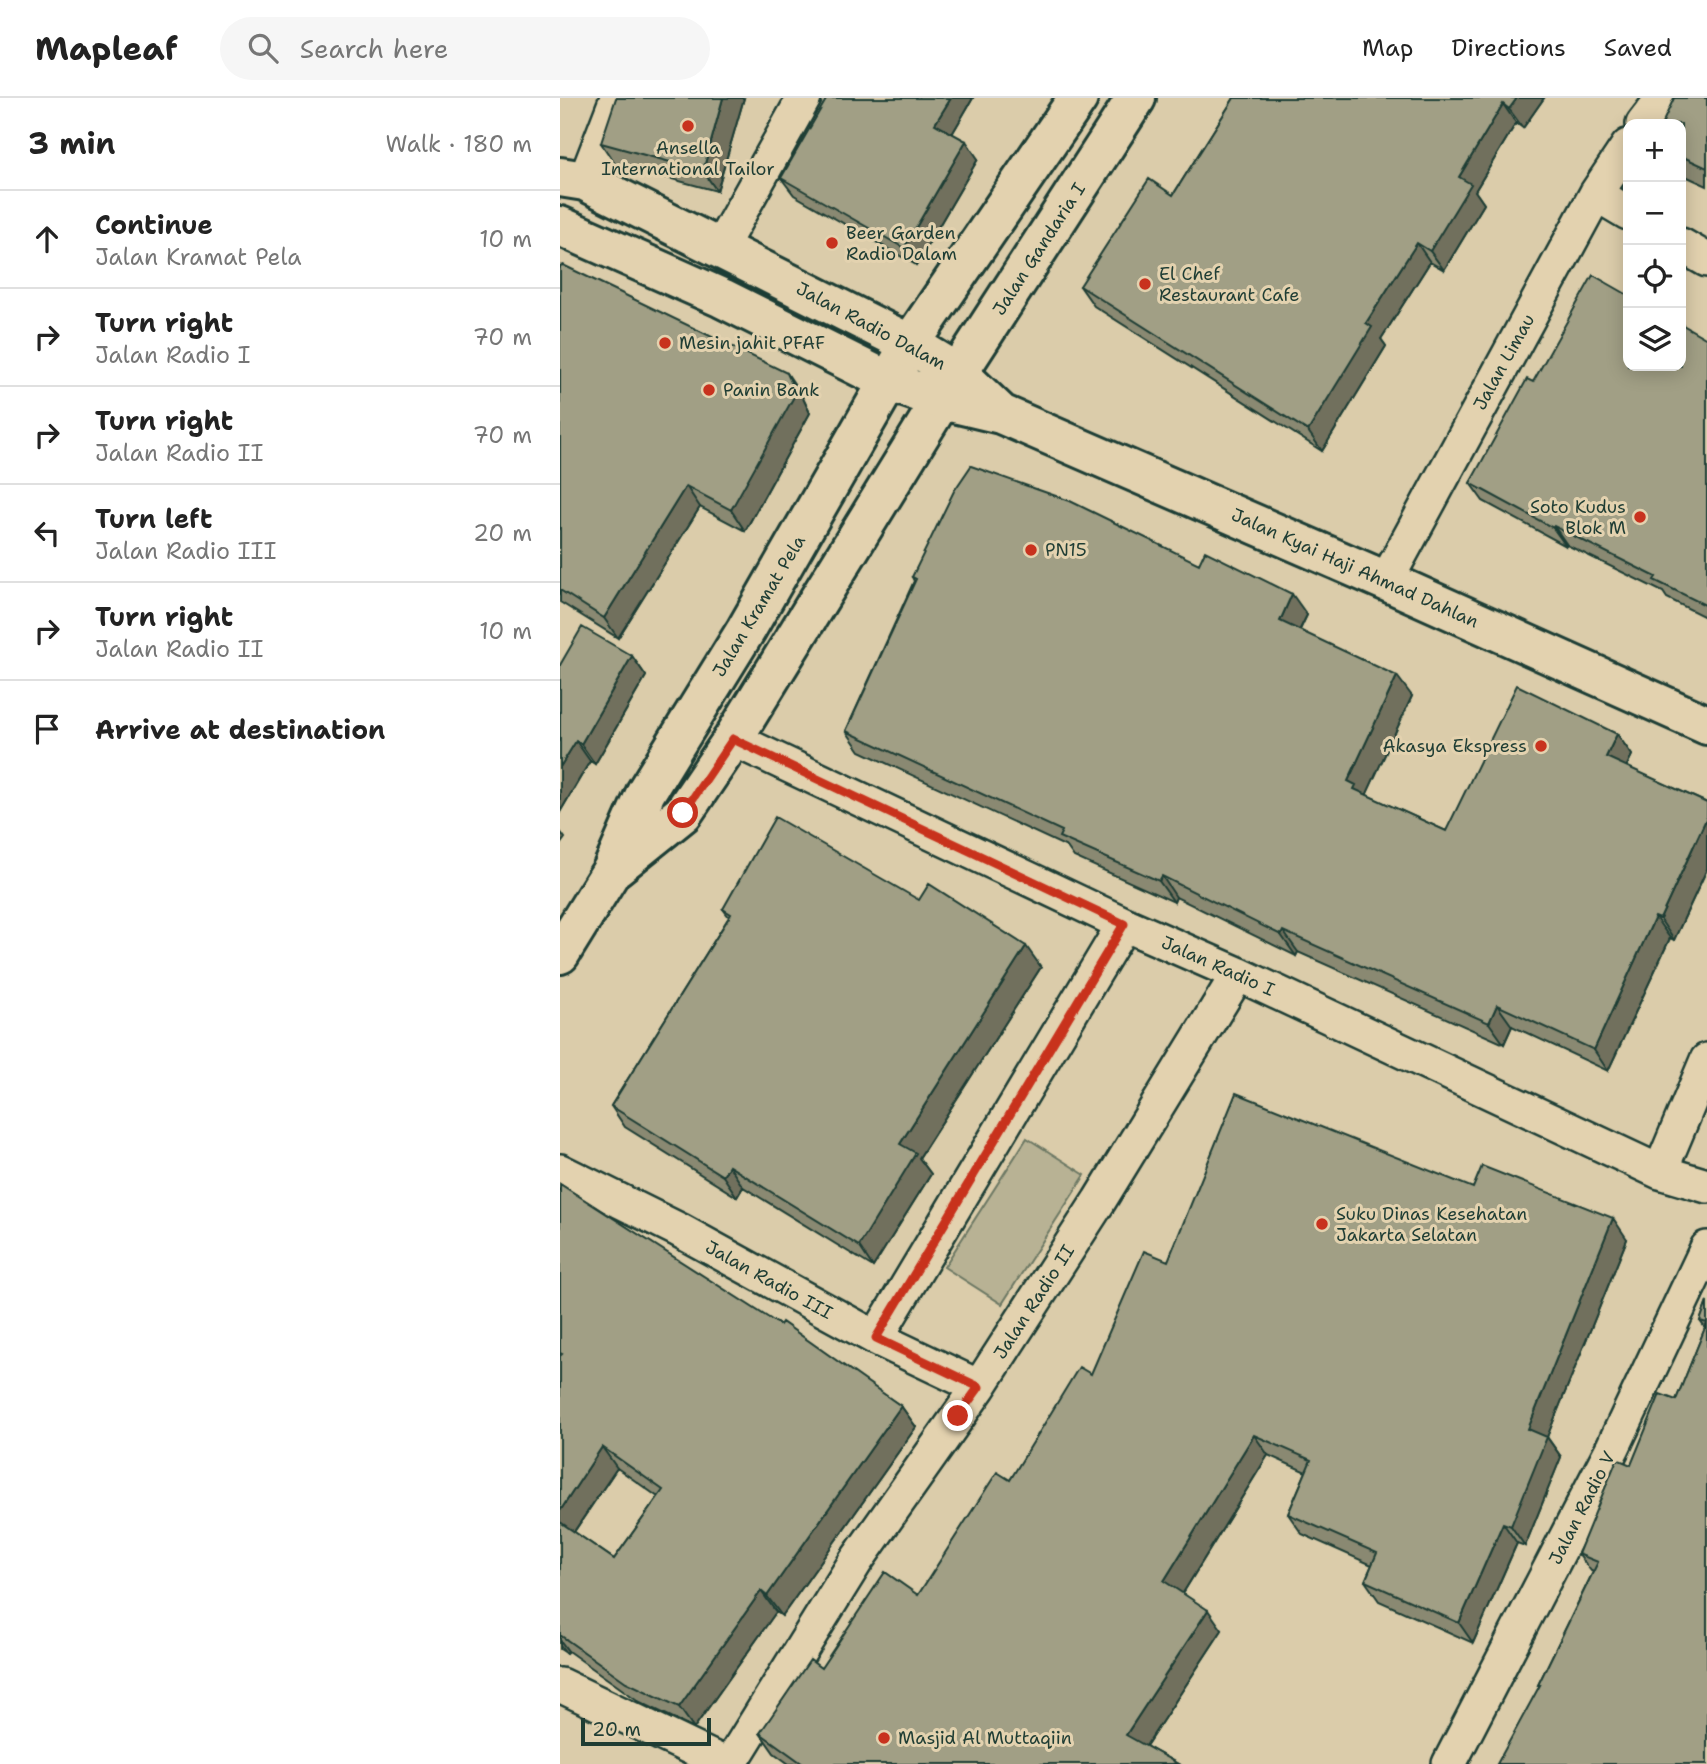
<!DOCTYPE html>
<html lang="en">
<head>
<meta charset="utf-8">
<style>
  :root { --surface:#fff; --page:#f6f6f6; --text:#222; --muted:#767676; --line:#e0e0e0 }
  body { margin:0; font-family:"Shantell Sans",sans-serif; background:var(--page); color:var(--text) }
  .controls { position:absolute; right:21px; top:21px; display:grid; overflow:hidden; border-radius:14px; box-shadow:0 4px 18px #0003 }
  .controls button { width:63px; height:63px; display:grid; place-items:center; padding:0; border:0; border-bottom:2px solid var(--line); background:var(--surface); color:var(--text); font:35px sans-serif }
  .scale { position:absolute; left:21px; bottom:18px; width:130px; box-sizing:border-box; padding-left:7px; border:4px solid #1f3d34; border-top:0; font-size:19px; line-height:24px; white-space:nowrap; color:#1f3d34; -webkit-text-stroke:5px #e3d2af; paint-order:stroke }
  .stop { position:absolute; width:21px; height:21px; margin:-16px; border:5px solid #c8321e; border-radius:50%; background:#fff }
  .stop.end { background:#c8321e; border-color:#fff; box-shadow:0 2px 7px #0008 }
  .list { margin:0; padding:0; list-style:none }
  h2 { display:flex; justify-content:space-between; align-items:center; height:91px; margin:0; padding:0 28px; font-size:30px }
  h2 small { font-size:23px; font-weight:400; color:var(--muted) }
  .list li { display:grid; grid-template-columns:46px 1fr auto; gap:21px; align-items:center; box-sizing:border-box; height:98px; padding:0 28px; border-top:2px solid var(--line) }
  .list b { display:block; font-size:26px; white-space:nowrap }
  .list p { margin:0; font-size:23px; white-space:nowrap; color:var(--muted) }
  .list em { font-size:23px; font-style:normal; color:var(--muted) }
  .icon { flex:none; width:38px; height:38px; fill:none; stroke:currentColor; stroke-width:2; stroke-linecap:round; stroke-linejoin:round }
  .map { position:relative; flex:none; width:1147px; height:1666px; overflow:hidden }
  header { display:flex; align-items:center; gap:42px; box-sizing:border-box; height:98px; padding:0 35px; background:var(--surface); border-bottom:2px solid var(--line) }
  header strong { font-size:33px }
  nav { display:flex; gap:38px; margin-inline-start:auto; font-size:24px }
  .search { width:490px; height:63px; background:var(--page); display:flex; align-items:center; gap:18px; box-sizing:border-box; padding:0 24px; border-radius:38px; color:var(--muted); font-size:26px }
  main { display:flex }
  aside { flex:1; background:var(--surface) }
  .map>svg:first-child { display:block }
</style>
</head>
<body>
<header>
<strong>Mapleaf</strong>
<div class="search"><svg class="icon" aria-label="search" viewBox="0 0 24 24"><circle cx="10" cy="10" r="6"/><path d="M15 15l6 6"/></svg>Search here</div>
<nav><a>Map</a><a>Directions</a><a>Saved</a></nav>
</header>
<main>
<aside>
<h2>3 min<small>Walk · 180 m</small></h2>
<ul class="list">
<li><svg class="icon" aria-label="ahead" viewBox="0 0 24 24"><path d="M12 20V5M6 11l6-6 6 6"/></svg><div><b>Continue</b><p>Jalan Kramat Pela</p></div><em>10 m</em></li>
<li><svg class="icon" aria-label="right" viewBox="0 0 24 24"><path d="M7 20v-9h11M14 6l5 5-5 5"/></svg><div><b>Turn right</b><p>Jalan Radio I</p></div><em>70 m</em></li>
<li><svg class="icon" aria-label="right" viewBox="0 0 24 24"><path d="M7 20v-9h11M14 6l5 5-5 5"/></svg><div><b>Turn right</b><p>Jalan Radio II</p></div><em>70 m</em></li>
<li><svg class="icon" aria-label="left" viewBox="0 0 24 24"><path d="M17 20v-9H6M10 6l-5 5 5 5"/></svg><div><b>Turn left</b><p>Jalan Radio III</p></div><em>20 m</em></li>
<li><svg class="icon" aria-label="right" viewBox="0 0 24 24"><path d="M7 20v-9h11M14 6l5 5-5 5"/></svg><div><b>Turn right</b><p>Jalan Radio II</p></div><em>10 m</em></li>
<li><svg class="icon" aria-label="arrive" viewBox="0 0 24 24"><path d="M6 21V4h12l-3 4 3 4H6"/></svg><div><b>Arrive at destination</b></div></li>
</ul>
</aside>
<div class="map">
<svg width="1147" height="1666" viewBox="0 0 1147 1666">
  <rect width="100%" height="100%" fill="#dbccaa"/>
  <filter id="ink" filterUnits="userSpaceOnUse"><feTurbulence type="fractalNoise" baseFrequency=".0143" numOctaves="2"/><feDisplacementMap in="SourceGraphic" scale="14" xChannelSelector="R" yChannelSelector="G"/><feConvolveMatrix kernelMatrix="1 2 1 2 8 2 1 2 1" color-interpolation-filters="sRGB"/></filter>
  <g filter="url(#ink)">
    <path fill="#b8b294" stroke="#6c7864" stroke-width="2" d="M467,1040L525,1077L442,1206L384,1169Z"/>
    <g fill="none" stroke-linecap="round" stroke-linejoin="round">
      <g stroke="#1f3d34" stroke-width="38">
        <path id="minor" d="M1083,26L1103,0
          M25,83L57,0
          M1036,96L1068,115
          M1121,147L1147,162
          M160,150L244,0
          M826,483L1036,96L1068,48
          M173,641L564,826L678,876L1100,1074L1147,1088
          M0,1073L119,1132L316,1240L419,1289
          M1100,1074L1147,962
          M316,1240L564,826
          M0,1587L165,1666
          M170,1666L296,1463L419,1289L539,1103L678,876
          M889,1666L1053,1349L1147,1150"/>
      </g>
      <g stroke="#1f3d34" stroke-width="44">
        <path id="tertiary" d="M56,769L123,715L173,641L398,275L576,0
          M0,856L52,772L86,694L186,532L350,246L518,0"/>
      </g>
      <g stroke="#1f3d34" stroke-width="44">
        <path id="secondary" d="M0,79L25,83L350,246L398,275L440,315
          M0,128L162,200L330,284L382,302L441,316L826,483L1147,627"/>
      </g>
      <use href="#minor" stroke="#e3d2af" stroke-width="33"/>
      <use href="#tertiary" stroke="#e3d2af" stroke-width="38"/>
      <use href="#secondary" stroke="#e3d2af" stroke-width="38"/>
    </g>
    <path fill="#8a8972" stroke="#1f3d34" stroke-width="2" fill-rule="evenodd" d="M184,0L157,93L55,66L41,45Z
      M413,0L392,36L418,61L356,167L234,97L221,80Z
      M674,0H984L963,30L956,25L915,93L924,106L884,172L870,164L821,241L826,248L762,353L534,208L520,188L613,97Z
      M1147,0V88L1121,76V26Z
      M0,168L241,296L250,315L185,433L140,409L58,540L0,504Z
      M1147,241V520L1107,500L1103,494L1007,447L1006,448L923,403L910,385L973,284Z
      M639,466L747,517L740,532L852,598L806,697L886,733L1057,636L1072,657L1066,669L1147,705V771L1114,842L1110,840L1048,973L952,928L944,946L738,854L736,858L616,799L614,804L514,759L507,749L300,653L286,633L354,483L352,479Z
      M72,558L86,578L35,666L30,663L0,714V567Z
      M359,802L481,869L359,1060L371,1076L313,1169L183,1089L177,1099L65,1029L51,1008L169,819L163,811Z
      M0,1086L341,1308L356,1329L222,1518L216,1514L134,1630L80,1604L8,1553L6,1555L0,1551ZM57,1370L98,1399L54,1461L14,1434Z
      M913,1090L1067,1141L987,1339L1001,1359L965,1448L957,1445L913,1545L819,1503L805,1483L812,1467L742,1436L728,1416L746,1374L708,1357L623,1495L662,1532L586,1648L618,1666H229L214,1655L200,1635L261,1570L358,1497L450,1382L531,1276L608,1163Z
      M1147,1204V1666L979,1588L978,1587L1033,1474L1031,1473L1018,1456L1071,1367L1116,1302L1145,1230L1140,1223Z"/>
    <path fill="#716f5d" stroke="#1f3d34" stroke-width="2" d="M163,0H184L157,93L143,73Z
      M391,0H413L388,43L375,26Z
      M957,0H984L963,30L949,11Z
      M943,6L956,25L915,93L924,106L884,172L870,153L899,79Z
      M406,43L418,61L356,167L344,150Z
      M857,145L870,164L821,241L826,248L762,353L748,333L806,225Z
      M227,275L241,296L250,315L185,433L171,412Z
      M126,388L140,409L58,540L44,520Z
      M994,428L1007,447L1006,448L993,430Z
      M732,496L747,517L734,543L720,523Z
      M72,558L86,578L35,666L21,646Z
      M837,578L852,598L805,700L794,691L788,683Z
      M1057,636L1072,657L1061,680L1046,659Z
      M16,643L30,663L0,714V669Z
      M1147,719V771L1114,842L1100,821Z
      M0,733L5,740L0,747Z
      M602,778L616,799L614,804L599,783Z
      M1095,819L1110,840L1048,973L1034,952Z
      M723,833L738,854L736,858L721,837Z
      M466,848L481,869L359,1060L371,1076L313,1169L299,1148L340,1046Z
      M937,907L952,928L944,946L929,925Z
      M169,1068L183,1089L177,1099L163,1078Z
      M1053,1120L1067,1141L987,1339L1001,1359L965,1448L951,1428L968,1331Z
      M341,1308L356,1329L222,1518L207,1498Z
      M694,1337L708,1357L618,1503L604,1483Z
      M42,1349L57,1370L9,1441L0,1428V1413Z
      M943,1425L957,1445L913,1545L899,1525Z
      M201,1493L216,1514L134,1630L119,1609Z
      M648,1512L662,1532L580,1657L566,1637Z
      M0,1542L8,1553L6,1555L0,1547Z"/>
    <path fill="#a19f85" stroke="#1f3d34" stroke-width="2" d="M56,0H163L143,73L41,45Z
      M267,0H391L375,26L406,43L344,150L221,80Z
      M674,0H957L949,11L943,6L899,79L911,86L870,153L857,145L806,225L812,229L748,333L520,188L589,81L613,97Z
      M1114,0H1147V70L1121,58V26H1102Z
      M3,167L227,275L236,295L171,412L126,388L44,520L0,492V168Z
      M1033,177L1068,197V268H1121V226L1147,241V508L1094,482L1096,479L994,428L993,430L910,385L967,281L973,284Z
      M411,368L510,403L639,466L645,453L732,496L720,523L837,578L788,683L796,687L794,691L886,733L957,587L1057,636L1046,659L1147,705V719L1100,821L1095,819L1034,952L937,907L929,925L723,833L721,837L602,778L599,783L499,739L502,733L286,633L356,481L352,479L394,393Z
      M22,529L72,558L21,646L16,643L0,669V567Z
      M215,719L359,802L369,786L466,848L340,1046L356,1055L299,1148L169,1068L163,1078L51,1008L171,816L163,811Z
      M676,995L913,1090L922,1068L1053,1120L968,1331L987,1339L951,1428L943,1425L899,1525L805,1483L817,1455L728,1416L751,1362L694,1337L604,1483L648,1512L566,1637L618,1666H243L200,1635L250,1562L261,1570L325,1474L358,1497L437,1374L450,1382L519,1269L531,1276L584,1153L608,1163Z
      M0,1086L220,1227L222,1224L341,1308L207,1498L201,1493L119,1609L66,1584L0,1537V1424L54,1461L103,1392L42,1349L0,1413V1258L2,1256L0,1255Z
      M1147,1204V1666H937L980,1587H978L1038,1464L1018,1456L1057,1361L1071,1367L1100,1296L1116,1302L1147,1225L1140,1223Z"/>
  </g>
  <g fill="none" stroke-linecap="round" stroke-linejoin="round" filter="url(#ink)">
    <path stroke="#c8321e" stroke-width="9" d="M123,715L173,641L564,826L316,1240L419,1289L398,1318"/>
  </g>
  <g fill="#c8321e" stroke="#e3d2af" stroke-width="2.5">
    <circle cx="128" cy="28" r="7"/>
    <circle cx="272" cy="145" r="7"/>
    <circle cx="585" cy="186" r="7"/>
    <circle cx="105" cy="245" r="7"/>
    <circle cx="149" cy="292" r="7"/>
    <circle cx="1080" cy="419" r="7"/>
    <circle cx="471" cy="452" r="7"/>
    <circle cx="981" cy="648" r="7"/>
    <circle cx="762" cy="1126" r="7"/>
    <circle cx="324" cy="1640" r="7"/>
  </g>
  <g text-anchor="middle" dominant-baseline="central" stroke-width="6" stroke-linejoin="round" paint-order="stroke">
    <g font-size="18" fill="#1f3d34" stroke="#e3d2af" text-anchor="start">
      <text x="128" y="50" text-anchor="middle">Ansella<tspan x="128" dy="21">International Tailor</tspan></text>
      <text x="286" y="135">Beer Garden<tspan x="286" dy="21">Radio Dalam</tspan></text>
      <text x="599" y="176">El Chef<tspan x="599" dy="21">Restaurant Cafe</tspan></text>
      <text x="119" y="245">Mesin jahit PFAF</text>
      <text x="163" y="292">Panin Bank</text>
      <text x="1066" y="409" text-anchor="end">Soto Kudus<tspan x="1066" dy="21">Blok M</tspan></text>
      <text x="485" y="452">PN15</text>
      <text x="967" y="648" text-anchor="end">Akasya Ekspress</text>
      <text x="776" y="1116">Suku Dinas Kesehatan<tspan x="776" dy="21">Jakarta Selatan</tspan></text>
      <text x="338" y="1640">Masjid Al Muttaqiin</text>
    </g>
    <g font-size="18" fill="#1f3d34" stroke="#e3d2af">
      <text transform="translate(479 151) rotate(-57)">Jalan Gandaria I</text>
      <text transform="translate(311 228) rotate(28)">Jalan Radio Dalam</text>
      <text transform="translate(944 264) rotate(-61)">Jalan Limau</text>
      <text transform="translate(795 470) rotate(24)">Jalan Kyai Haji Ahmad Dahlan</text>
      <text transform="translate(199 508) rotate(-59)">Jalan Kramat Pela</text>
      <text transform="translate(658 868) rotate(24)">Jalan Radio I</text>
      <text transform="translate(209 1182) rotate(29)">Jalan Radio III</text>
      <text transform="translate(474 1204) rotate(-57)">Jalan Radio II</text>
      <text transform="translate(1022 1410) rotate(-63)">Jalan Radio V</text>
    </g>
  </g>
</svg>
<div class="controls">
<button>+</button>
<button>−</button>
<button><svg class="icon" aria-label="locate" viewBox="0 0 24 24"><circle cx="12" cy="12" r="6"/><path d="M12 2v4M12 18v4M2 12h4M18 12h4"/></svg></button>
<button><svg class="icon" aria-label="layers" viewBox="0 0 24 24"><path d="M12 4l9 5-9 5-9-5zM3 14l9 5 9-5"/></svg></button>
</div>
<div class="scale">20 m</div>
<div class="stop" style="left:123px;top:715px"></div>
<div class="stop end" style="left:398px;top:1318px"></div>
</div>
</main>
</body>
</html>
